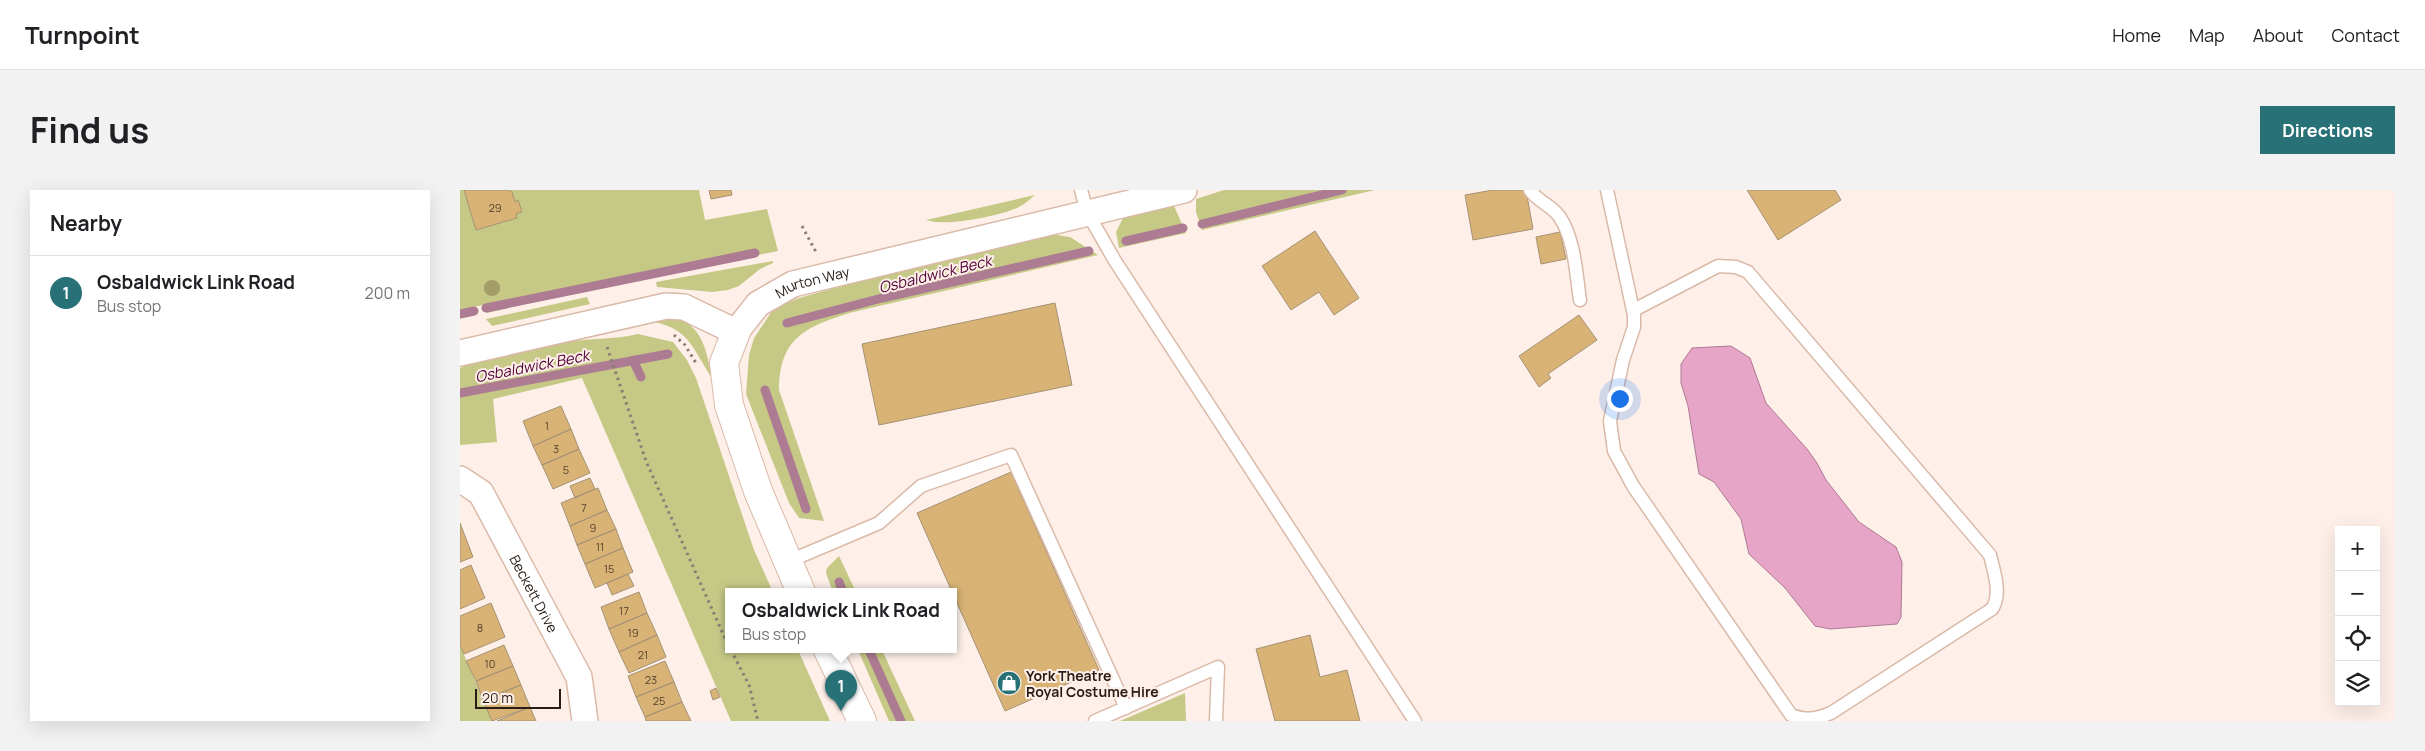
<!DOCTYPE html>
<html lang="en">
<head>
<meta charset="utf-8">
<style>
  :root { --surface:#fff; --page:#f2f2f2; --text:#202124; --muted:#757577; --line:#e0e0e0; --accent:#277177 }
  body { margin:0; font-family:Manrope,sans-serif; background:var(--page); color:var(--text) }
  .controls { position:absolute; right:15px; bottom:15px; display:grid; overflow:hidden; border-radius:0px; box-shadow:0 5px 20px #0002 }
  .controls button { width:45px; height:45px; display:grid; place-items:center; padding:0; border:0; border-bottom:1px solid var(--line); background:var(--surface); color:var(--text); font:25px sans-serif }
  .scale { position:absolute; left:15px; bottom:12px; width:86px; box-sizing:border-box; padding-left:5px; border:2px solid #281c15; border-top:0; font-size:14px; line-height:18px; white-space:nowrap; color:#281c15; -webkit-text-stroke:4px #fef0e9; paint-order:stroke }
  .you { position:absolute; left:1159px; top:208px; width:18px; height:18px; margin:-12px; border:4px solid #fff; border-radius:50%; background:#1a73e8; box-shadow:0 0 0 8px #1a73e833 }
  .badge { display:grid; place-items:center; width:32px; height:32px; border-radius:50%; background:var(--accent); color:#fff; font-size:16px; font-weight:700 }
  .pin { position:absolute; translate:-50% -41px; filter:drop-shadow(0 1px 2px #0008) }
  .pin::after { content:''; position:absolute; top:26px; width:18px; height:15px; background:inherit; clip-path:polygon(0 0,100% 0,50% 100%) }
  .popup { position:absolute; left:265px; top:398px; width:232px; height:65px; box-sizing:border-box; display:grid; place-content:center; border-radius:0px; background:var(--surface); filter:drop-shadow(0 1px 4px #0005); font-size:16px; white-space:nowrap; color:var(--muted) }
  .popup b { font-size:19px; color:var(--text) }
  .popup::after { content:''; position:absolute; left:50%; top:100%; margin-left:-10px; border:10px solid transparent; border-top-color:var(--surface) }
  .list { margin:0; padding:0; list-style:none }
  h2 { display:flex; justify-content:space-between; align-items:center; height:65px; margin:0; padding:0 20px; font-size:21px }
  h2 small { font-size:16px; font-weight:400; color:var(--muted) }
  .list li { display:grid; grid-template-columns:32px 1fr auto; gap:15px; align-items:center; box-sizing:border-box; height:75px; padding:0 20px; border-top:1px solid var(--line) }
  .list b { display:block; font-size:19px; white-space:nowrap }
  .list p { margin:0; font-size:16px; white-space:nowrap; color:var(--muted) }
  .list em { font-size:16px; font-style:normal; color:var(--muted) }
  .icon { flex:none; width:28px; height:28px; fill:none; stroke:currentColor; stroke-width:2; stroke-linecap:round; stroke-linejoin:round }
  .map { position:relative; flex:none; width:1935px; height:531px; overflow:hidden; border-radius:0px }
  header { display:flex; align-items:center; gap:30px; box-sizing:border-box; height:70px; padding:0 25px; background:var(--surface); border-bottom:1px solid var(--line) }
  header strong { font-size:24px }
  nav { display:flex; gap:28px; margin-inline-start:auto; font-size:18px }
  .intro { display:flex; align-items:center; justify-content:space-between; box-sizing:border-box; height:120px; padding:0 30px }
  h1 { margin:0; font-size:35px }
  .button { padding:12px 22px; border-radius:0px; background:var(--accent); color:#fff; font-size:18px; font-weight:700 }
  main { display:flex; gap:30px; padding:0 30px }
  aside { flex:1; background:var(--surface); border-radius:0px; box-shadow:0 5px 20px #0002 }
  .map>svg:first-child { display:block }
</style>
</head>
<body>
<header>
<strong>Turnpoint</strong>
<nav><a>Home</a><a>Map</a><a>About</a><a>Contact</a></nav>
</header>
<div class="intro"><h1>Find us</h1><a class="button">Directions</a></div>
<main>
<aside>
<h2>Nearby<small></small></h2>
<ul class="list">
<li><span class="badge">1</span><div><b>Osbaldwick Link Road</b><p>Bus stop</p></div><em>200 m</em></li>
</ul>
</aside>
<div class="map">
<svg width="1935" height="531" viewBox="0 0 1935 531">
  <rect width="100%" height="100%" fill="#fef0e9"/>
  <path fill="#c6c986" d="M0,0H239L245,30L307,19L318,61L143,96L27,123L24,115L13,117L15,124L0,128Z
    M764,0H915L742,40L736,22V9Z
    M575,5C570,9 565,14 559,17C541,26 484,37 466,30Z
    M705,13L714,16L726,43L659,58L656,42L665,24Z
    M584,43L610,47L638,65L389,123C344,138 320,148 319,200L364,331L339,328L329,313L286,204L289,165L294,148L314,118L339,108L440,80Z
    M313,71V73L300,79L279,96L268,100L252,102L197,97L196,92Z
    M127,107L130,114L32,136L26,129Z
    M214,128C243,134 247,163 252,188C229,153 229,137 184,130Z
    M178,144L213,152L227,170L236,188L294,360L313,402H268V460H338L370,531H271L122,188L33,209L37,252L0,255V178C28,166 74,156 105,152C130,148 153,150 178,144Z
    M379,366L396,402H373L366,383L367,378Z
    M0,455L32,531H0Z
    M398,460H422L455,531H429Z
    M725,503L726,531H660Z"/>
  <path fill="#e6a4c7" stroke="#ad7b92" d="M1271,156L1290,168L1306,213L1347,259L1357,273L1366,290L1399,332L1436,357L1442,372L1441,427L1437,434L1370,439L1355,436L1325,398L1289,364L1281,329L1254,292L1239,284L1228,216L1221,193V174L1232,158Z"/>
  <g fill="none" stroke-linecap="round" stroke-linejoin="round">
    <path stroke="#ad7b92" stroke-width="9" d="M742,34L882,0
      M666,51L723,38
      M26,118L295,63
      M0,124L14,121
      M327,133L422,108L629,61
      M173,170L181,187
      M305,200L346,319
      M0,203L208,164
      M379,392L383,402
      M409,460L441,531"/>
  </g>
  <path fill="#d9b376" stroke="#a49275" d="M4,0H49L52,2L55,12L58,10L62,22L56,24L57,28L16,40Z
    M249,0H271L272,5L251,9Z
    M1033,0H1066L1073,39L1013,50L1005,5Z
    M1287,0H1375L1381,10L1318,50Z
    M855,41L899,108L874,125L859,102L831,120L802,76Z
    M1100,42L1106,69L1081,74L1076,47Z
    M595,113L612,195L419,235L402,154Z
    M1119,125L1137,150L1088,184L1091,188L1079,197L1059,166Z
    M101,216L111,239L73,256L63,231Z
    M111,239L119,259L82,275L73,256Z
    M119,259L130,283L93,299L82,275Z
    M551,282L639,480L545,521L457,323Z
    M130,288L135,299L115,308L110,296Z
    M138,298L147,320L110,336L101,313Z
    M147,320L156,339L117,355L110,336Z
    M0,333L13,367L0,372Z
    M156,339L163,358L125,374L117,355Z
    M163,358L173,382L135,398L125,374Z
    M11,375L25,408L0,419V380Z
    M168,384L174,396L152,405L147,393Z
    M179,402L187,423L149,439L141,417Z
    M31,413L45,447L4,464L0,455V426Z
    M187,423L197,445L159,462L149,439Z
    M197,445L206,467L169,483L159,462Z
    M850,445L860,487L887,480L900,531H815L796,459Z
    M44,455L53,476L16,491L6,471Z
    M205,471L214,492L176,507L168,486Z
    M53,476L61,495L23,510L16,491Z
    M214,492L222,512L185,527L176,507Z
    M61,495L70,517L32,531L23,510Z
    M256,498L260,507L253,510L250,501Z
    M222,512L231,531H186L185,527Z
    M70,517L76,531H37Z"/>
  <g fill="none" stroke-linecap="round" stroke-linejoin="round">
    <g stroke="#dab9a8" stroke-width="15">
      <path id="service" d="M621,0L627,22L655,71L955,531
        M1070,0C1077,11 1091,15 1099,26C1115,49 1116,84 1120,110
        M1147,0L1174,125V137L1163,170L1150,231L1154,261L1173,296L1331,525C1347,531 1356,529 1371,523L1532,419C1542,404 1534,382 1530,365L1288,82L1276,77L1258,76L1174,120
        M327,372L419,333L461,296L551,265L666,518
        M635,531L758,477L756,531"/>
    </g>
    <g stroke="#dab9a8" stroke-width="28">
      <g id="minor">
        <path id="s1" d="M0,163L206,116L224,117L276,142L298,114L333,94L724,0"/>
        <path id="s2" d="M0,289L21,303L119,487L125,531"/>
      </g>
    </g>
    <g stroke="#dab9a8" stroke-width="30">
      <path id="tertiary" d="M276,142L264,173L269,215L298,301L341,402
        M368,460L402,531"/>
    </g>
    <path stroke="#8a7d76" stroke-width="3" stroke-dasharray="2.5 4" stroke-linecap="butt" d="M342,36L356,62
      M214,145L225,155L236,173
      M147,157L186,271L268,455
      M271,460L289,495L298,531"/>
    <use href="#service" stroke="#fff" stroke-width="12"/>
    <use href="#minor" stroke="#fff" stroke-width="25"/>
    <use href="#tertiary" stroke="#fff" stroke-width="28"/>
  </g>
  <circle fill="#a29c69" cx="32" cy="98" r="8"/>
  <defs>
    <g id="shop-disc" transform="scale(1.25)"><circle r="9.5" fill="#277177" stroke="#fef0e9"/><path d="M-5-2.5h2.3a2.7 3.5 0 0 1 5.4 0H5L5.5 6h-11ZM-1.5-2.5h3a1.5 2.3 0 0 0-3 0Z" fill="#fff"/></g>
  </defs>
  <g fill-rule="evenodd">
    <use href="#shop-disc" x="549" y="493"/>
  </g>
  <g text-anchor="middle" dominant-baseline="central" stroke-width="4" stroke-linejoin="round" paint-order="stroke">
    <g font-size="11" fill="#54422d">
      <text x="35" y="17">29</text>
      <text x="87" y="235">1</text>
      <text x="96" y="258">3</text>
      <text x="106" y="279">5</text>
      <text x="124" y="317">7</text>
      <text x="133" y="337">9</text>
      <text x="140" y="356">11</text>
      <text x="149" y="378">15</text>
      <text x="164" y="420">17</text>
      <text x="20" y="437">8</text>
      <text x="173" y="442">19</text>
      <text x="183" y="464">21</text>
      <text x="30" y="473">10</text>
      <text x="191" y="489">23</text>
      <text x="199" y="510">25</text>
    </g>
    <g font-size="14" fill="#281c15" stroke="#fef0e9">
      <text stroke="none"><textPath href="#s1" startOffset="382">Murton Way</textPath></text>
      <text stroke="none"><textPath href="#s2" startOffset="139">Beckett Drive</textPath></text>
    </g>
    <g font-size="14" font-weight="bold" fill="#281c15" stroke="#fef0e9" text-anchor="start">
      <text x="566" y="485">York Theatre<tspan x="566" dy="16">Royal Costume Hire</tspan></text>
    </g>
    <g font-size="15" font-style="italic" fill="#500136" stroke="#fef0e9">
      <text transform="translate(475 84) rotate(-14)">Osbaldwick Beck</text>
      <text transform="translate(72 176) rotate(-11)">Osbaldwick Beck</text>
    </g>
  </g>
</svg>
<div class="controls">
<button>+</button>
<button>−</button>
<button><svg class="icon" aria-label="locate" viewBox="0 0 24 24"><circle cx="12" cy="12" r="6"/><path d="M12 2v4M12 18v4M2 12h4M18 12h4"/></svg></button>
<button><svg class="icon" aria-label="layers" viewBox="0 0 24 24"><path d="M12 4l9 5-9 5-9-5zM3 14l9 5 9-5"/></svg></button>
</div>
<div class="scale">20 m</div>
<div class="you"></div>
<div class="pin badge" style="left:381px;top:521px">1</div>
<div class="popup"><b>Osbaldwick Link Road</b>Bus stop</div>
</div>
</main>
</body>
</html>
